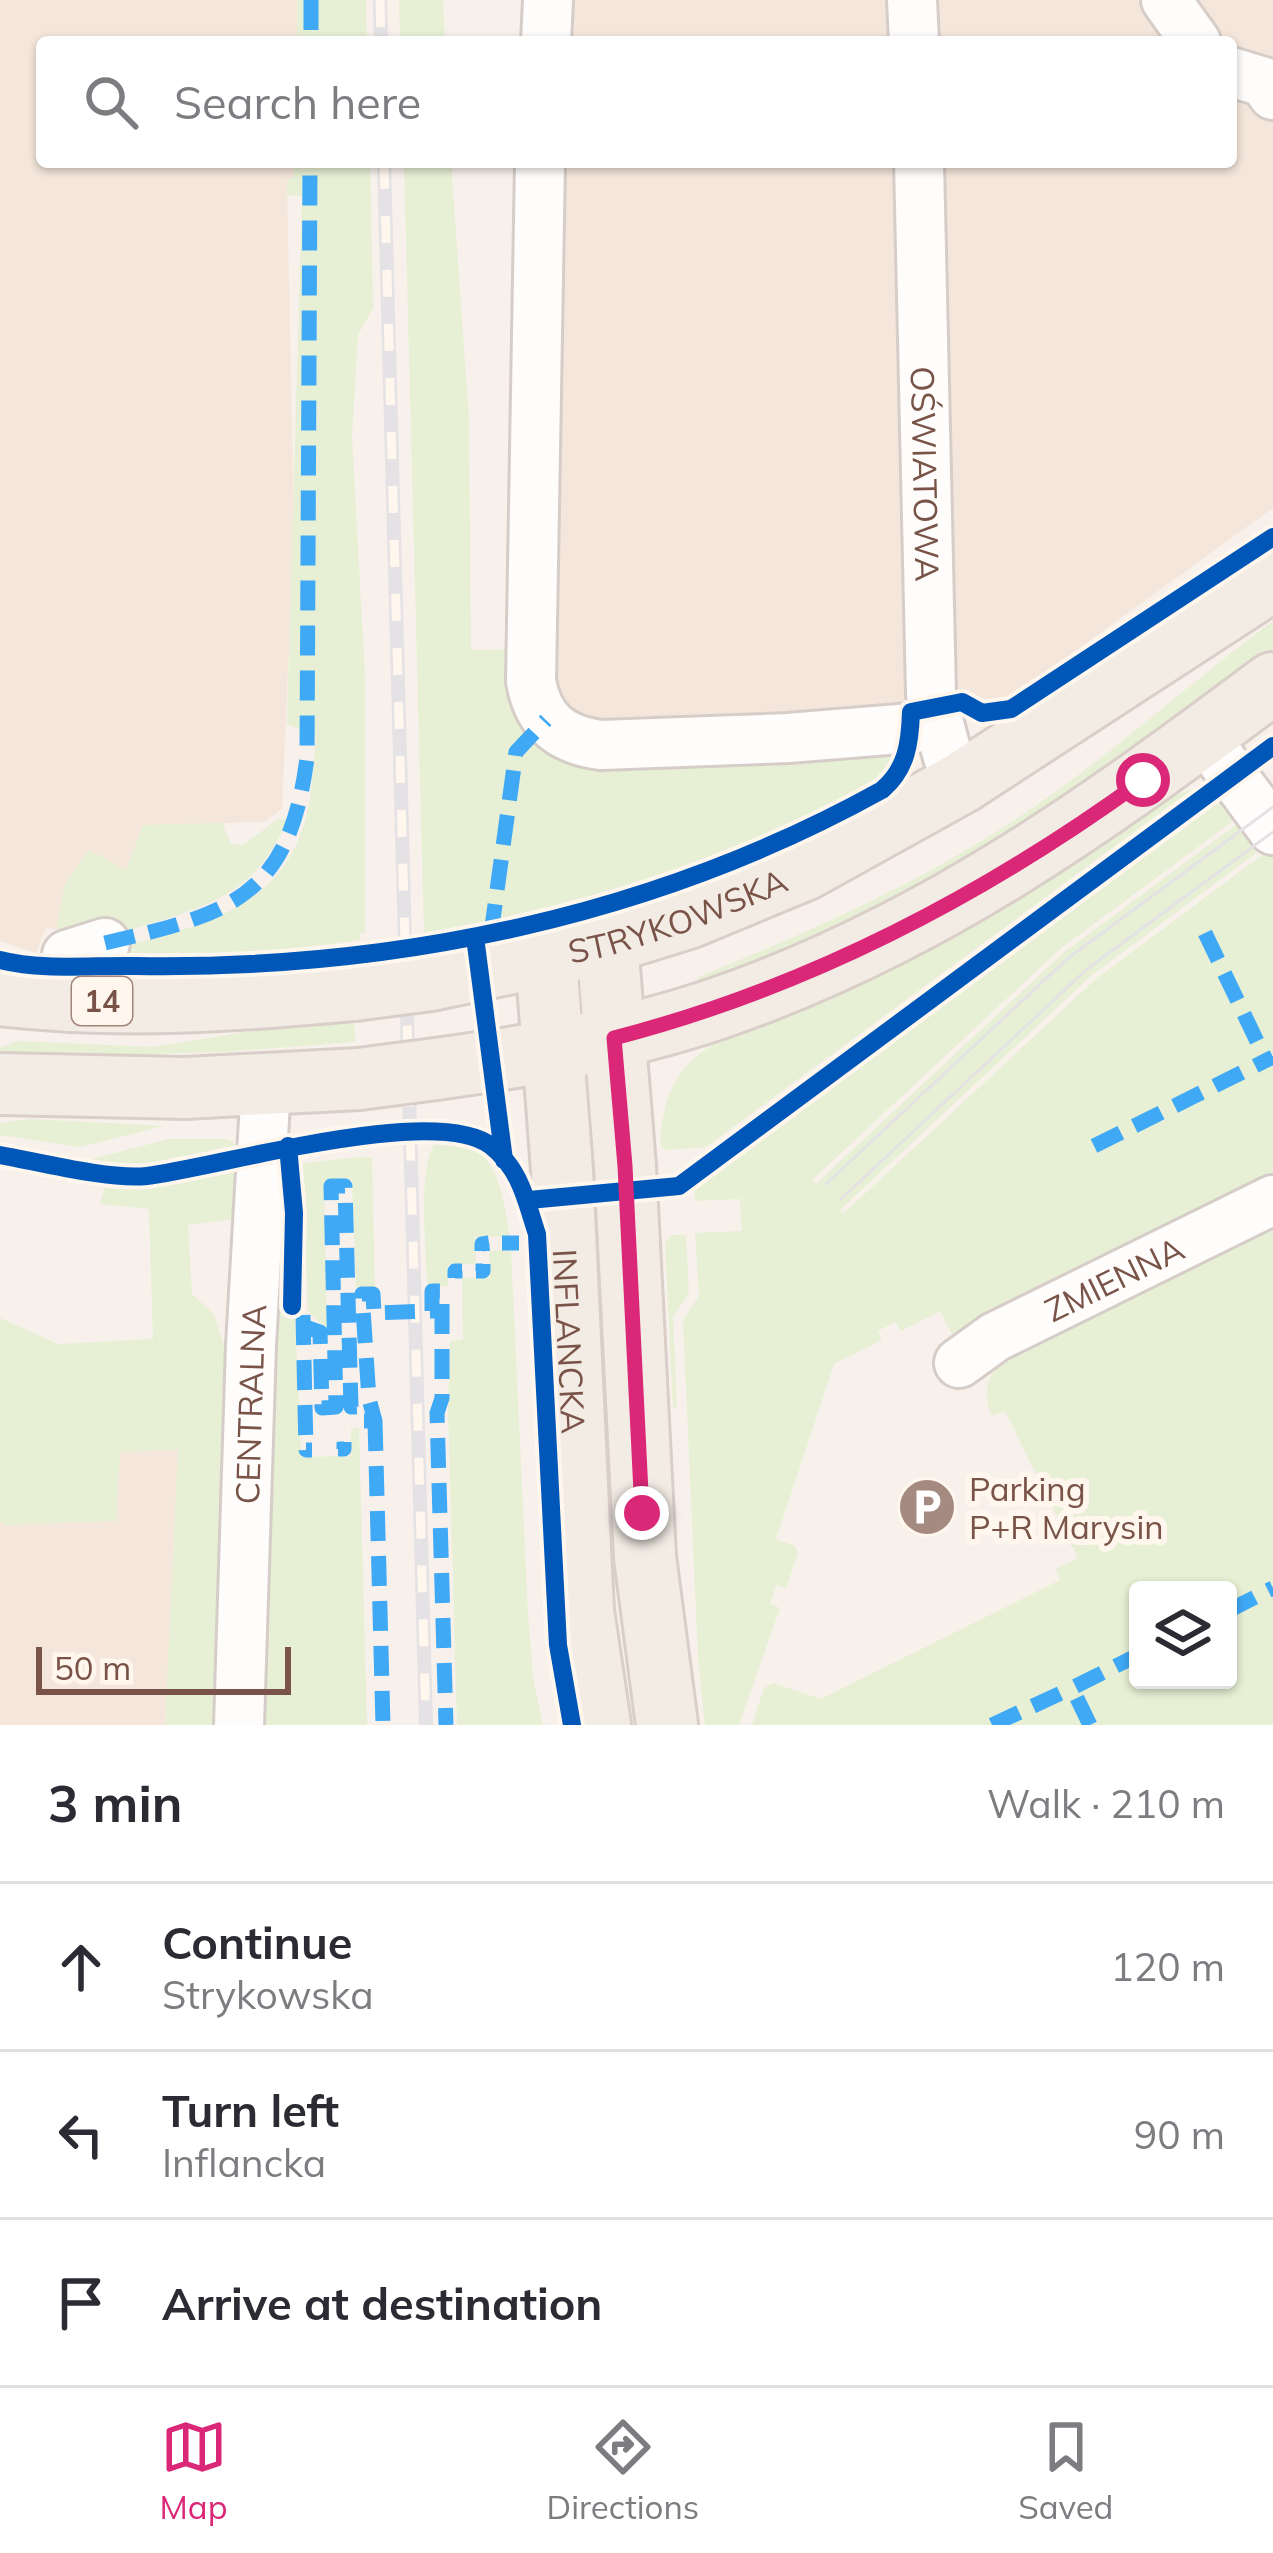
<!DOCTYPE html>
<html lang="en">
<head>
<meta charset="utf-8">
<style>
  :root { --surface:#fff; --page:#f2f2f3; --text:#2b2b33; --muted:#7c7c81; --line:#e1e1e2; --accent:#db2777 }
  body { margin:0; font-family:Mulish,sans-serif; background:var(--page); color:var(--text) }
  .controls { position:absolute; right:36px; bottom:36px; display:grid; overflow:hidden; border-radius:12px; box-shadow:0 3px 9px #0004 }
  .controls button { width:108px; height:108px; display:grid; place-items:center; padding:0; border:0; border-bottom:3px solid var(--line); background:var(--surface); color:var(--text); font:60px sans-serif }
  .scale { position:absolute; left:36px; bottom:30px; width:255px; box-sizing:border-box; padding-left:12px; border:6px solid #795348; border-top:0; font-size:33px; line-height:42px; white-space:nowrap; color:#795348; -webkit-text-stroke:9px #fff6ed; paint-order:stroke }
  .stop { position:absolute; width:36px; height:36px; margin:-27px; border:9px solid #db2777; border-radius:50%; background:#fff }
  .stop.end { background:#db2777; border-color:#fff; box-shadow:0 3px 12px #0008 }
  .list { margin:0; padding:0; list-style:none }
  h2 { display:flex; justify-content:space-between; align-items:center; height:156px; margin:0; padding:0 48px; font-size:51px }
  h2 small { font-size:39px; font-weight:400; color:var(--muted) }
  .list li { display:grid; grid-template-columns:78px 1fr auto; gap:36px; align-items:center; box-sizing:border-box; height:168px; padding:0 48px; border-top:3px solid var(--line) }
  .list b { display:block; font-size:45px; white-space:nowrap }
  .list p { margin:0; font-size:39px; white-space:nowrap; color:var(--muted) }
  .list em { font-size:39px; font-style:normal; color:var(--muted) }
  .icon { flex:none; width:66px; height:66px; fill:none; stroke:currentColor; stroke-width:2; stroke-linecap:round; stroke-linejoin:round }
  .map { position:relative; flex:none; width:1273px; height:1725px; overflow:hidden }
  .search { position:absolute; background:var(--surface); box-shadow:0 3px 9px #0004; left:36px; right:36px; top:36px; height:132px; display:flex; align-items:center; gap:30px; box-sizing:border-box; padding:0 42px; border-radius:12px; color:var(--muted); font-size:45px }
  .sheet { height:660px; background:var(--surface) }
  nav { display:flex; justify-content:space-around; align-items:center; box-sizing:border-box; height:168px; border-top:3px solid var(--line); background:var(--surface); font-size:33px; color:var(--muted) }
  nav a { display:grid; justify-items:center; gap:6px }
  nav .on { color:var(--accent) }
  .map>svg:first-child { display:block }
</style>
</head>
<body>
<div class="map">
<svg width="1273" height="1725" viewBox="0 0 1273 1725">
  <rect width="100%" height="100%" fill="#f8f1eb"/>
  <path fill="#f4e6db" d="M0,0H297V42H42V162H293L294,177L287,181L294,527L282,809L264,822L143,825L102,936L46,928L36,953L0,941Z
    M560,0H1273V508L1002,704L903,721L608,737L556,711L543,627L556,162H1231V42H559Z
    M178,1450L165,1725H0V1520L5,1525L116,1521L120,1452Z"/>
  <path fill="#e7efd4" fill-rule="evenodd" d="M297,0H366L367,42H297Z
    M399,0H443L445,42H400Z
    M293,162H370L373,308L358,335L352,436L365,677V933H360V940L247,955L81,957C165,933 271,924 303,828C313,798 313,767 316,736L287,724L302,196L287,195V180L294,177Z
    M404,162H451L469,419L471,650L523,649L538,723L902,736L895,762L877,783L740,850L612,897L508,923L424,934Z
    M1273,621V651C1185,716 1097,783 1005,842C909,902 803,944 698,985V977C815,930 929,879 1034,807C1117,750 1192,681 1273,621Z
    M1190,790H1203L1168,807L706,1147L665,1150L660,1144C662,1109 670,1078 698,1055C729,1030 771,1022 807,1007C892,971 974,929 1051,879C1091,854 1147,803 1190,790Z
    M1222,794L1241,815L1060,949L812,1180L816,1184L1062,954L1245,818L1273,852V1188L957,1344L940,1311L901,1331L895,1322L878,1331L882,1340L834,1364L776,1539L795,1546L798,1553L786,1588L776,1585L770,1604L780,1608L739,1725H705L698,1657L683,1320L699,1296L695,1233L742,1231L740,1199L695,1201L694,1182ZM1263,848L1266,852L1096,979L843,1214L840,1210L1092,975Z
    M278,819H288C252,903 196,908 118,934L102,936L56,929L65,884L89,850L126,870L143,825L222,823L231,844L243,845Z
    M354,1021L355,1042L223,1052L0,1058V1048L17,1041L153,1047L271,1028Z
    M30,1119L164,1126L80,1147L0,1135V1123Z
    M440,1138C499,1143 501,1188 510,1236L475,1237L476,1264L448,1265V1286L427,1287C427,1255 415,1156 440,1138Z
    M169,1139H226L234,1142L236,1151L144,1170L80,1162Z
    M283,1155L288,1214L287,1280L277,1281L276,1311H295L301,1457L351,1456V1429L359,1428L367,1725H259L264,1411Z
    M360,1157L372,1158L375,1289L356,1290L352,1180H324L327,1330L308,1311L303,1163Z
    M252,1162L234,1219L188,1225L192,1294L214,1314L226,1353L230,1420L223,1725H165L178,1450L120,1452L116,1521L5,1525L0,1520V1318L58,1344L153,1339L149,1209L100,1204L107,1179L142,1182Z
    M526,1220L531,1236L549,1615L566,1725H560L547,1646Z
    M1273,1228V1725H752L764,1688L773,1683L821,1699L1060,1580L1056,1569L1078,1558L1005,1411L992,1416C981,1391 988,1371 1011,1357ZM1138,1590H1228V1680H1138Z
    M672,1235H686L689,1293L673,1317L677,1408L673,1407L665,1243Z
    M511,1250L528,1615L533,1677L543,1725H457L448,1408L450,1341L463,1340L462,1278L490,1277L489,1251Z"/>
  <g fill="none" stroke-linecap="round" stroke-linejoin="round">
    <g stroke="#d7cdc8" stroke-width="54">
      <g id="minor">
        <path d="M912,0L914,42"/>
        <path d="M1166,0L1196,42"/>
        <path d="M546,42L548,0"/>
        <path d="M1231,72L1264,82L1273,95"/>
        <path d="M540,162L531,681C538,722 561,740 601,745L788,738L937,726"/>
        <path id="s1" d="M919,162L931,694L948,757"/>
        <path d="M1203,735L1273,830"/>
        <path d="M61,1000L67,955L105,943"/>
        <path id="s2" d="M959,1363L995,1337L1273,1200"/>
        <path id="s3" d="M239,1725L251,1345L266,1085"/>
      </g>
    </g>
    <g stroke="#dacec9" stroke-width="66">
      <g id="major">
        <path d="M607,943L625,1166L645,1557L667,1725"/>
        <path id="s4" d="M546,958L562,1170L583,1611L600,1725"/>
        <path id="s5" d="M431,980L607,943L688,918L806,869L961,783L1273,580"/>
        <path d="M0,995C117,1009 237,1001 354,990"/>
        <path d="M436,1069C530,1056 623,1040 713,1010C928,937 1094,817 1273,683"/>
        <path d="M0,1084L185,1088L359,1079"/>
      </g>
    </g>
    <use href="#minor" stroke="#fefdfc" stroke-width="48"/>
    <use href="#major" stroke="#f3ece5" stroke-width="60"/>
    <path stroke="#e4e2e5" stroke-width="3" d="M826,1184L1067,959L1273,807
      M841,1199L1087,969L1273,832"/>
    <g stroke="#e4e2e5" stroke-width="14">
      <path id="rail" d="M380,0L381,42
        M384,162L426,1725"/>
    </g>
    <use href="#rail" stroke="#fff6ed" stroke-width="9" stroke-dasharray="27" stroke-linecap="butt"/>
    <g stroke="#dacec9" stroke-width="66" stroke-linecap="butt">
      <path id="major-bridge" d="M354,990L431,980
        M359,1079L436,1069"/>
    </g>
    <use href="#major-bridge" stroke="#f3ece5" stroke-width="60"/>
    <path stroke="#3fa9f5" stroke-width="15" stroke-dasharray="30 15" stroke-linecap="butt" d="M311,0V42
      M1205,933L1266,1060
      M491,934L516,752L546,720
      M105,943C229,914 289,899 307,758L310,162
      M1094,1146L1273,1057
      M502,1243H519
      M482,1251V1244L489,1243
      M476,1271H483V1264
      M455,1278V1271H462
      M303,1315L306,1450H312
      M303,1326L320,1332L322,1408L336,1407L331,1186H345L351,1407L371,1406
      M364,1421H375L369,1399L362,1294H373L374,1313L432,1311V1291H442V1398L437,1413L446,1725
      M375,1421L383,1725
      M338,1449H344V1442
      M1228,1611L1273,1588
      M992,1725L1072,1688
      M1090,1725L1072,1688L1138,1655"/>
    <g stroke="#fff6ed" stroke-width="26">
      <path id="cycleway" d="M475,937L504,1160
        M0,960C42,971 93,965 136,966C396,970 655,916 882,790C907,769 910,742 911,712L962,702L982,713L1011,709L1273,537
        M288,1146L294,1213L292,1306
        M0,1155C39,1162 109,1180 147,1176C218,1167 436,1103 491,1146C521,1170 526,1201 537,1234L558,1645L572,1725
        M529,1200L679,1186L1273,746"/>
    </g>
    <use href="#cycleway" stroke="#0057b8" stroke-width="18"/>
  </g>
  <g fill="none" stroke-linecap="round" stroke-linejoin="round">
    <path stroke="#db2777" stroke-width="15" d="M642,1513L625,1166L614,1038C807,988 982,897 1143,780"/>
  </g>
  <defs>
    <g id="parking-disc" transform="scale(3)"><circle r="9.5" fill="#a58a81" stroke="#fff6ed"/><path d="M-3.5-5.5H1a3.5 3.5 0 0 1 0 7H-1V5.5H-3.5ZM-1-3.4V-.6H.8a1.4 1.4 0 0 0 0-2.8Z" fill="#fff"/></g>
  </defs>
  <g fill-rule="evenodd">
    <use href="#parking-disc" x="927" y="1507"/>
  </g>
  <g text-anchor="middle" dominant-baseline="central" stroke-width="12" stroke-linejoin="round" paint-order="stroke">
    <rect fill="#fff6ed" stroke="#a1847a" stroke-width="3" x="72" y="977" width="60" height="48" rx="9"/>
    <g font-size="30" font-weight="bold" fill="#795348">
      <text x="102" y="1001">14</text>
    </g>
    <g font-size="33" fill="#795348" stroke="#fff6ed">
      <text stroke="none"><textPath href="#s1" startOffset="312">OŚWIATOWA</textPath></text>
      <text stroke="none"><textPath href="#s5" startOffset="255">STRYKOWSKA</textPath></text>
      <text stroke="none"><textPath href="#s2" startOffset="177">ZMIENNA</textPath></text>
      <text stroke="none"><textPath href="#s4" startOffset="384">INFLANCKA</textPath></text>
      <text stroke="none"><textPath href="#s3" startOffset="321">CENTRALNA</textPath></text>
    </g>
    <g font-size="33" fill="#795348" stroke="#fff6ed" text-anchor="start">
      <text x="969" y="1488">Parking<tspan x="969" dy="38">P+R Marysin</tspan></text>
    </g>
  </g>
</svg>
<div class="controls">
<button><svg class="icon" aria-label="layers" viewBox="0 0 24 24"><path d="M12 4l9 5-9 5-9-5zM3 14l9 5 9-5"/></svg></button>
</div>
<div class="scale">50 m</div>
<div class="stop" style="left:1143px;top:780px"></div>
<div class="stop end" style="left:642px;top:1513px"></div>
<div class="search"><svg class="icon" aria-label="search" viewBox="0 0 24 24"><circle cx="10" cy="10" r="6"/><path d="M15 15l6 6"/></svg>Search here</div>
</div>
<section class="sheet">
<h2>3 min<small>Walk · 210 m</small></h2>
<ul class="list">
<li><svg class="icon" aria-label="ahead" viewBox="0 0 24 24"><path d="M12 20V5M6 11l6-6 6 6"/></svg><div><b>Continue</b><p>Strykowska</p></div><em>120 m</em></li>
<li><svg class="icon" aria-label="left" viewBox="0 0 24 24"><path d="M17 20v-9H6M10 6l-5 5 5 5"/></svg><div><b>Turn left</b><p>Inflancka</p></div><em>90 m</em></li>
<li><svg class="icon" aria-label="arrive" viewBox="0 0 24 24"><path d="M6 21V4h12l-3 4 3 4H6"/></svg><div><b>Arrive at destination</b></div></li>
</ul>
</section>
<nav>
<a class="on"><svg class="icon" aria-label="map" viewBox="0 0 24 24"><path d="M3 6l6-2 6 2 6-2v14l-6 2-6-2-6 2zM9 4v14M15 6v14"/></svg>Map</a>
<a><svg class="icon" aria-label="directions" viewBox="0 0 24 24"><path d="M12 3l9 9-9 9-9-9zM9 14v-3h6M13 9l2 2-2 2"/></svg>Directions</a>
<a><svg class="icon" aria-label="saved" viewBox="0 0 24 24"><path d="M7 4h10v16l-5-4-5 4z"/></svg>Saved</a>
</nav>
</body>
</html>
